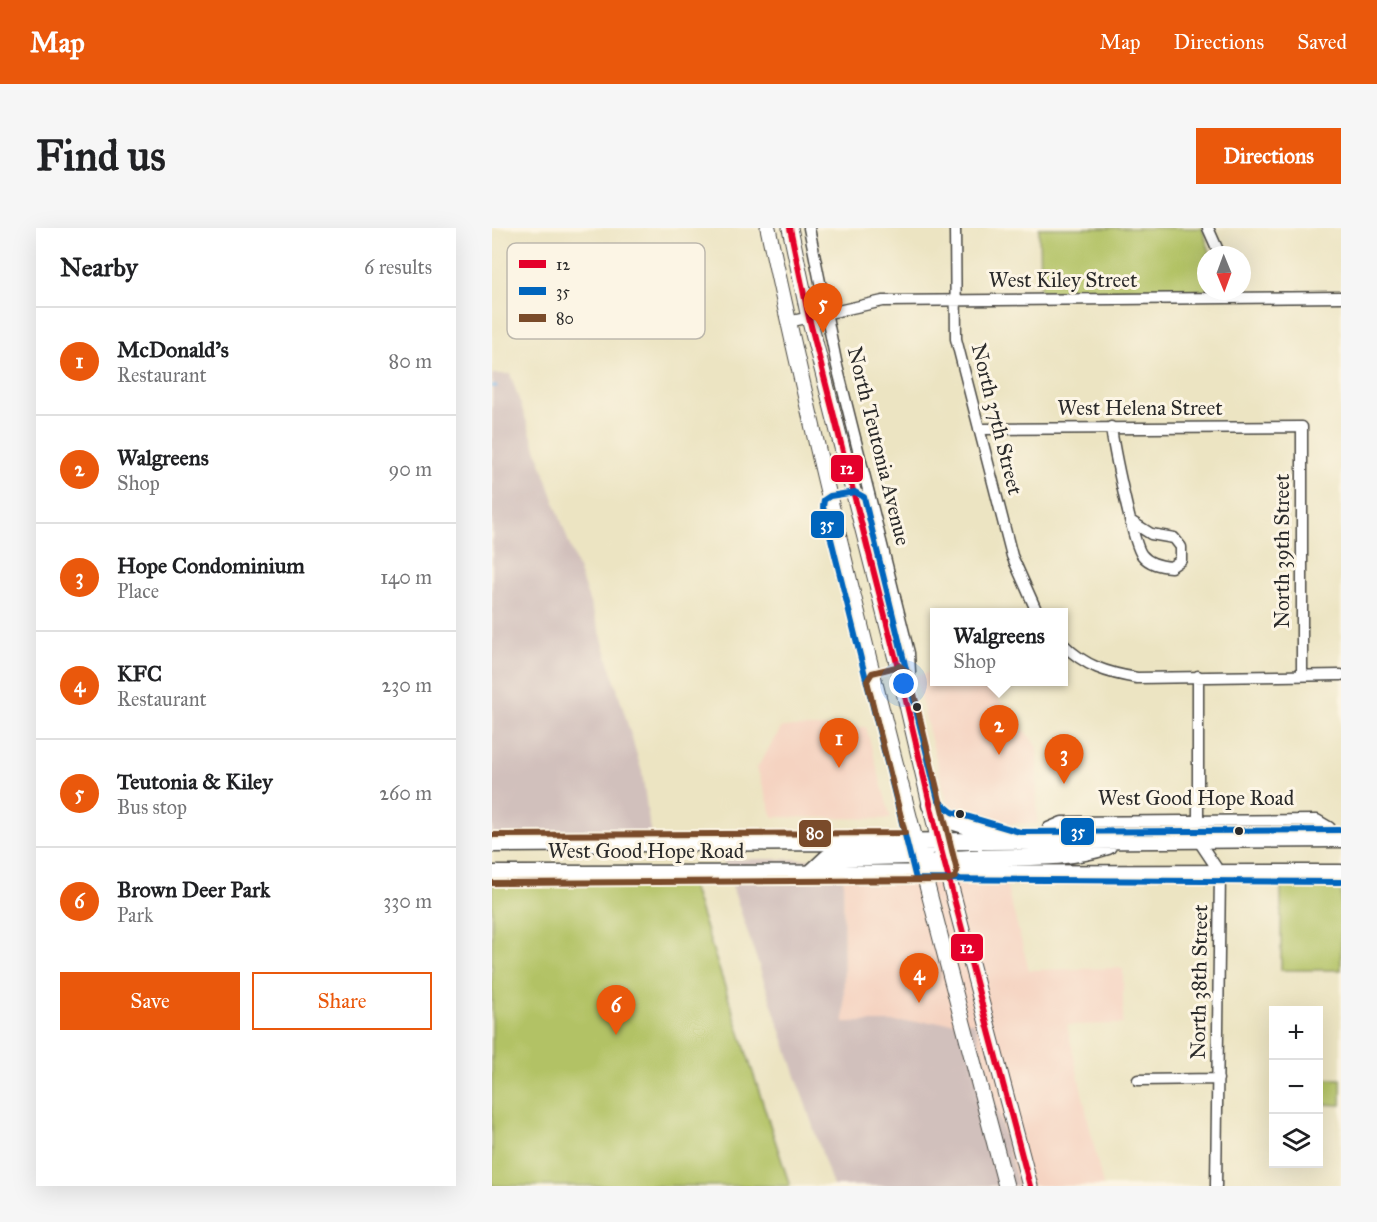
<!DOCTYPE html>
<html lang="en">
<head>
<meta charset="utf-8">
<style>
  :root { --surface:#fff; --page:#f6f6f6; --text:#202124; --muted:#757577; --line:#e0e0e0; --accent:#ea580c }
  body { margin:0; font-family:"IM FELL Great Primer",serif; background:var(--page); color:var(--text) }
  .controls { position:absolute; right:18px; bottom:18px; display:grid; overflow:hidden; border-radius:0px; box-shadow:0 6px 24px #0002 }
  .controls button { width:54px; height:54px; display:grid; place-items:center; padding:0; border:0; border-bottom:2px solid var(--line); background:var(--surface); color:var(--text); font:30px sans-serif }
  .compass { position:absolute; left:705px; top:18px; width:54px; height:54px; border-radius:50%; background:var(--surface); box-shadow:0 6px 24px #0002; rotate:179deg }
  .you { position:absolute; left:412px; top:456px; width:21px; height:21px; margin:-15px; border:4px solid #fff; border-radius:50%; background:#1a73e8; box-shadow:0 0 0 9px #1a73e833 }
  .badge { display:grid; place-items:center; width:39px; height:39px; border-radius:50%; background:var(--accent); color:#fff; font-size:20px; font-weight:700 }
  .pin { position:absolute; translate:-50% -50px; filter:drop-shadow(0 2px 3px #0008) }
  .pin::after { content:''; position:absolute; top:32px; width:21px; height:18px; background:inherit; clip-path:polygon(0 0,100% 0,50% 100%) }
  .popup { position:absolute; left:438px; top:380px; width:138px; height:78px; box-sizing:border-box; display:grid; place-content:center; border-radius:0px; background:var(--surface); filter:drop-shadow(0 2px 4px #0005); font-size:20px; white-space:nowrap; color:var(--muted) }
  .popup b { font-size:22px; color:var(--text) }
  .popup::after { content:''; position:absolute; left:50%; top:100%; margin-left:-12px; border:12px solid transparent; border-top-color:var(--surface) }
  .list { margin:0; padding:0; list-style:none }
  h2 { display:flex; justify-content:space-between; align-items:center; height:78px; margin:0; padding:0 24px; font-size:26px }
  h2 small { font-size:20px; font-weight:400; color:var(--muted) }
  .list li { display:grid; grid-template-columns:39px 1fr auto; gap:18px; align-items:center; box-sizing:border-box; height:108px; padding:0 24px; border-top:2px solid var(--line) }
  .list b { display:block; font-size:22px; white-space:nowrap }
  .list p { margin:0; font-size:20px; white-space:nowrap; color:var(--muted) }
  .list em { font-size:20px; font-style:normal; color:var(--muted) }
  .actions { display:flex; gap:12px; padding:18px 24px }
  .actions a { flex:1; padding:14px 0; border:2px solid var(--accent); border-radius:0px; text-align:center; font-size:21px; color:var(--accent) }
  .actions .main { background:var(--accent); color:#fff }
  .icon { flex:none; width:33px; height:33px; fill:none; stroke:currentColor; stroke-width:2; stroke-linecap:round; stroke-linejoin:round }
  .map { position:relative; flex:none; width:849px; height:958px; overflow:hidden; border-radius:0px }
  header { display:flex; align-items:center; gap:36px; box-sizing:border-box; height:84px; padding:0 30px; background:var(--accent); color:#fff }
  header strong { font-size:28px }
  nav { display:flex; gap:33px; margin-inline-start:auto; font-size:21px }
  .intro { display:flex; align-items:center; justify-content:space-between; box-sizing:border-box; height:144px; padding:0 36px }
  h1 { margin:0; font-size:42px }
  .button { padding:15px 27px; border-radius:0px; background:var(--accent); color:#fff; font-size:21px; font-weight:700 }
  main { display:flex; gap:36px; padding:0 36px }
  aside { flex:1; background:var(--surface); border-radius:0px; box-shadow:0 6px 24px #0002 }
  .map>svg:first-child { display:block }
</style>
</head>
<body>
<header>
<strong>Map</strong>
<nav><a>Map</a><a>Directions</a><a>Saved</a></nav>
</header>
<div class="intro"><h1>Find us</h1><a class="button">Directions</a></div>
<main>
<aside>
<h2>Nearby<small>6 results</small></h2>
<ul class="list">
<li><span class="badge">1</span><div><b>McDonald's</b><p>Restaurant</p></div><em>80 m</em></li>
<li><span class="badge">2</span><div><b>Walgreens</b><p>Shop</p></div><em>90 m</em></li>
<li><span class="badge">3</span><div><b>Hope Condominium</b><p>Place</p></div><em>140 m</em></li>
<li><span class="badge">4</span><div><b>KFC</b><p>Restaurant</p></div><em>230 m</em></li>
<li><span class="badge">5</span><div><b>Teutonia &amp; Kiley</b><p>Bus stop</p></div><em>260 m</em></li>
<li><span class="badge">6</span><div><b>Brown Deer Park</b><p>Park</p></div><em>330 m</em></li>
</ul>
<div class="actions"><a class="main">Save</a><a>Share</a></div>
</aside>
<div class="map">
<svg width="849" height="958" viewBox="0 0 849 958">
  <rect width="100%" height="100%" fill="#fcf5e5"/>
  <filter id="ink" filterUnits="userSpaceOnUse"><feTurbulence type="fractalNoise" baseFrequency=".0167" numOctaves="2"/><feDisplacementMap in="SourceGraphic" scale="12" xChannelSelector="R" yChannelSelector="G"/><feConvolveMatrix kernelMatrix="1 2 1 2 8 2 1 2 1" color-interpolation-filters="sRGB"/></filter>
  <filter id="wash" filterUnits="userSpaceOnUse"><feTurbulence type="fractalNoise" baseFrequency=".008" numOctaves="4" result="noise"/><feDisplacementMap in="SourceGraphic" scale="24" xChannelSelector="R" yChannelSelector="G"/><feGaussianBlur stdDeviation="1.35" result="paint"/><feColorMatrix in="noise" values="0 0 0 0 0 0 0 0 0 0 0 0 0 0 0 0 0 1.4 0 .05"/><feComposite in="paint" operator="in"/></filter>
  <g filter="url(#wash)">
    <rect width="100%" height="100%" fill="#ece4c2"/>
    <path fill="#f5d3c1" d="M442,443V454H493L545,518V596L503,595L457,582L423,448Z
      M290,499H374L399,591L281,589L265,540Z
      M507,630L537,742L631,740V796L575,797L611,958H526L482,794H352L351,631Z"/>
    <path fill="#d1c0bc" d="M0,146H18L108,404L150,544L160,616H0Z
      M231,631H351L352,794H482L526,958H341Z"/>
    <path fill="#b2c265" stroke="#6e7648" stroke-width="1.5" d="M547,0H710L719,27H714V63H719L548,64Z
      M849,654V742H789V655Z
      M199,655L298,958H0V656Z
      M827,851H849V877L827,876Z"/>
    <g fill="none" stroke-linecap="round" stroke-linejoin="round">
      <path stroke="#7dbcf1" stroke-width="3" d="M0,158H4"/>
    </g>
  </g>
  <g filter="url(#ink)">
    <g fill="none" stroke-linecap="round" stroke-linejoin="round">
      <g stroke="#484742" stroke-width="13">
        <path id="street" d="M317,0L345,138L417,425L418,445L408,447
          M463,0L464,111L520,328L545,384
          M716,0L728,27
          M296,94L391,73L849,69
          M619,199C621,217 641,317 650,327C657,336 668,338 679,339L689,332V319L682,310L659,306L640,294
          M487,201L810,199V447
          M572,417C593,438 615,445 645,450L849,447
          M706,448V612L728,645L724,958
          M552,616L556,600L570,594L825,592L837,599L847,611
          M646,852L726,851"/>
      </g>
      <g stroke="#484742" stroke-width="17">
        <path id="secondary" d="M276,0C345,322 430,640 514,958
          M298,0L317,90L408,447L447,614L538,958"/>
      </g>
      <g stroke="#484742" stroke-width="19">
        <path id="primary" d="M438,577L456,592L509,608
          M0,616L849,611
          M433,641L440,635L452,632C507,625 563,636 616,618
          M320,644L335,630L419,628L445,615
          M0,646L849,645"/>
      </g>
      <use href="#street" stroke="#fff" stroke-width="10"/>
      <use href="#secondary" stroke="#fff" stroke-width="15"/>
      <use href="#primary" stroke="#fff" stroke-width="16"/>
      <g stroke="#fcf5e5" stroke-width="10">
        <path id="bus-1" d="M298,0L317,90L408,447L447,614L538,958"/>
      </g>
      <g stroke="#fcf5e5" stroke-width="10">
        <path id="bus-2" d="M849,602L528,604L460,584L446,572L372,269L363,264L338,268L332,272L331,279L424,651L849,654"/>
      </g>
      <g stroke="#fcf5e5" stroke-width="10">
        <path id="bus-3" d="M0,607L413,605L375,453L380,445L408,438L417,445L465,643L463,649L456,652L0,655"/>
      </g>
      <use href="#bus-1" stroke="#e4002b" stroke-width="6"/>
      <use href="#bus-2" stroke="#0065bd" stroke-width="6"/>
      <use href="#bus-3" stroke="#7a4b2a" stroke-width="6"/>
    </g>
  </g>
  <g fill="#2b2b2b" stroke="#fcf5e5" stroke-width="2">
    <circle cx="425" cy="479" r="5"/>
    <circle cx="468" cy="586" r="5"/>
    <circle cx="747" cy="603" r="5"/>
  </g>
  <g text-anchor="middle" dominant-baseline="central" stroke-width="6" stroke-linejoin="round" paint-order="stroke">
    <g font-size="21" fill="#2b2b2b" stroke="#fcf5e5">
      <text x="571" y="52">West Kiley Street</text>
      <text x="648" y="180">West Helena Street</text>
      <text transform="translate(505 191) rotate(76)">North 37th Street</text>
      <text transform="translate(387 218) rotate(76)">North Teutonia Avenue</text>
      <text transform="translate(790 323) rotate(-90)">North 39th Street</text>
      <text x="704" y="570">West Good Hope Road</text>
      <text x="154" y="623">West Good Hope Road</text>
      <text transform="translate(707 754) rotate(-89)">North 38th Street</text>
    </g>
  </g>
  <rect x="15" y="15" width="198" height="96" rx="9" fill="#fcf5e5" stroke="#bdb8ad" stroke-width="1.5"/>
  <rect x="27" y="32" width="27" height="8" fill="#e4002b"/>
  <rect x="27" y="59" width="27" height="8" fill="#0065bd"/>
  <rect x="27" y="86" width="27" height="8" fill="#7a4b2a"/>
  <g font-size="16" fill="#2b2b2b">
    <text x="64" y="42">12</text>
    <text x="64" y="69">35</text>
    <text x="64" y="96">80</text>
  </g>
  <g stroke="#fcf5e5" stroke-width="2">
    <rect x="338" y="226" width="34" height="29" rx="6" fill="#e4002b"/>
    <rect x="318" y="282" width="35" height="29" rx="6" fill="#0065bd"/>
    <rect x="568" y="589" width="35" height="29" rx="6" fill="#0065bd"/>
    <rect x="306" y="591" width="34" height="29" rx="6" fill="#7a4b2a"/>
    <rect x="458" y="705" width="34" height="29" rx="6" fill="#e4002b"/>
  </g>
  <g font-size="16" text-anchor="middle" font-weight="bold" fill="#fff">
    <text x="355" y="246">12</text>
    <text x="335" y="302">35</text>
    <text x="586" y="609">35</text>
    <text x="323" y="611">80</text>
    <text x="475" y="725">12</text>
  </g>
</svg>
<div class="controls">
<button>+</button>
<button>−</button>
<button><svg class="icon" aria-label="layers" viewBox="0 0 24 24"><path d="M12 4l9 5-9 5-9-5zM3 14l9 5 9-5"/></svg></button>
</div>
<svg class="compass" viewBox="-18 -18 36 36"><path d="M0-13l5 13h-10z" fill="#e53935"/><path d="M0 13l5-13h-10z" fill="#757577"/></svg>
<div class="you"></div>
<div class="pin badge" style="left:347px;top:540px">1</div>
<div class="pin badge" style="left:507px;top:527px">2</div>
<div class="popup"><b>Walgreens</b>Shop</div>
<div class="pin badge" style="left:572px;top:556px">3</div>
<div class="pin badge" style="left:427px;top:775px">4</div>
<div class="pin badge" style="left:331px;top:105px">5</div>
<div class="pin badge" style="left:124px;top:807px">6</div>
</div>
</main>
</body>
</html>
